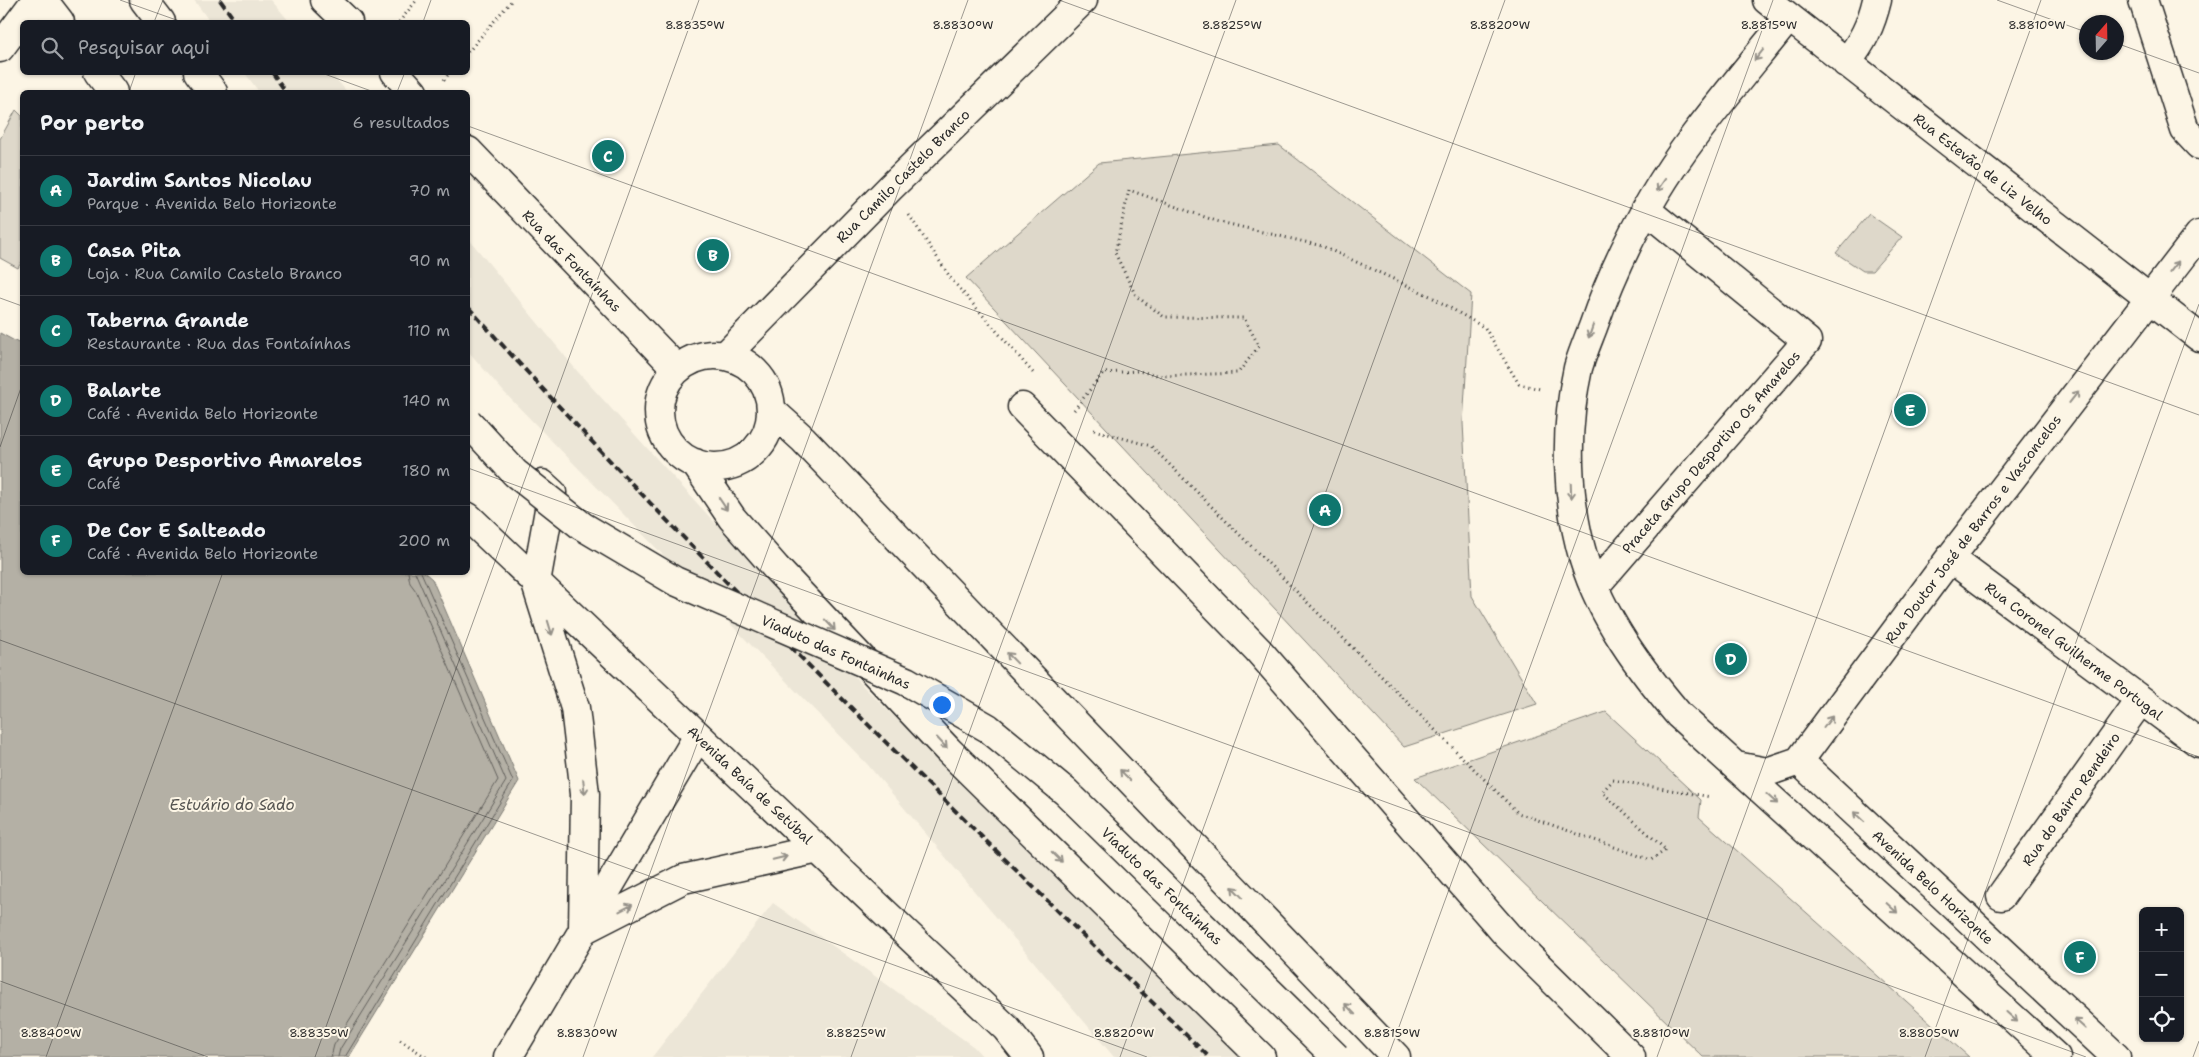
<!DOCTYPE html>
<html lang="pt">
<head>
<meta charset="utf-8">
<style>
  :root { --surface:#171b24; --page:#242831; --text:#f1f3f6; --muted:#9ea1a6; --line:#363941; --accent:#0f766e }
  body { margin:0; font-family:"Shantell Sans",sans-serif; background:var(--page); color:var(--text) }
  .controls { position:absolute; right:15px; bottom:15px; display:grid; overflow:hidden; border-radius:8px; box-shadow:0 1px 4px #0004 }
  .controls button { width:45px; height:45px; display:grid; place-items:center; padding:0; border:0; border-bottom:1px solid var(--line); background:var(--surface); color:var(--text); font:25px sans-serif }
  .compass { position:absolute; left:2079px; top:15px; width:45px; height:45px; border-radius:50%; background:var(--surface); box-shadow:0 1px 4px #0004; rotate:20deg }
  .you { position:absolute; left:941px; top:704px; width:18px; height:18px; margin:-12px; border:4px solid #fff; border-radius:50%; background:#1a73e8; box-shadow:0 0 0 8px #1a73e833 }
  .badge { display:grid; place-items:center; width:32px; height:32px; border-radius:50%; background:var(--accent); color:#fff; font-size:16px; font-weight:700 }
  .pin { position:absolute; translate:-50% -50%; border:2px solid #fff; box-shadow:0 1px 5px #0006 }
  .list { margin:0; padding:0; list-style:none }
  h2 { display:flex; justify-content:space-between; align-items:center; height:65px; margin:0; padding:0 20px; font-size:21px }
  h2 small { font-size:16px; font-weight:400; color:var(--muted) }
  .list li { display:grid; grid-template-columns:32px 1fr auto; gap:15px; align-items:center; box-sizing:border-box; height:70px; padding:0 20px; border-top:1px solid var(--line) }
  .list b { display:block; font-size:19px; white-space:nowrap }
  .list p { margin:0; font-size:16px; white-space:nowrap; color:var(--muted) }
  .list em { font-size:16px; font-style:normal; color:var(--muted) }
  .icon { flex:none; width:28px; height:28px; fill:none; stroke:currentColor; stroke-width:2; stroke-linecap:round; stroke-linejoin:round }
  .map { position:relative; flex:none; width:2199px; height:1057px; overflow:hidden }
  .search { position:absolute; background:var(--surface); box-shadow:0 1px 4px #0004; left:20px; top:20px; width:450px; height:55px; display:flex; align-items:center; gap:12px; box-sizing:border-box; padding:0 18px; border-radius:8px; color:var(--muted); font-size:19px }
  .panel { position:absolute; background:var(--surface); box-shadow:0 1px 4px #0004; left:20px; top:90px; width:450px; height:485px; border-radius:8px }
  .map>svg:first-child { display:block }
</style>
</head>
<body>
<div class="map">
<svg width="2199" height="1057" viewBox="0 0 2199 1057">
  <rect width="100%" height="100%" fill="#fcf5e5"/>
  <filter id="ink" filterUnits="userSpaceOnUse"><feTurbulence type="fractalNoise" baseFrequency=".02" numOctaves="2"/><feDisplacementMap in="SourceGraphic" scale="10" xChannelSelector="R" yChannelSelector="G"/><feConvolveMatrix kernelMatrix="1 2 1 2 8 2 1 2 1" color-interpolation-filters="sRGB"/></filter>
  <g filter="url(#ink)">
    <path fill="#ece6d7" d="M194,0H271L290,22H210Z
      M245,73H331L347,92H259Z
      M468,238L578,372L864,687L1241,1057H1114L868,765L503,391L468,351Z
      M773,903L974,1047L983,1057H652Z"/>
    <path fill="#ded8ca" stroke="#84827a" d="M16,110L22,116V261L18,268L0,258V139Z
      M1279,145L1471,294L1463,423L1472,596L1537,704L1404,747L966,278L1099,163Z
      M1869,214L1902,237L1872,271H1863L1836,253Z
      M1606,712L1701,800L1699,817L1969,1057H1703L1415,778Z"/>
    <path fill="#b4b0a5" stroke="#7d7b74" d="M0,333L22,345V572H424L432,579L519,781L349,1057H0Z"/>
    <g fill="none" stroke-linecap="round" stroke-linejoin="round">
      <path stroke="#62605c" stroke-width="1" d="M331,1057L334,1045L498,780L416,591L410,583L408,572
        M338,1057L340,1049L506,781L415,572
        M345,1057L513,781L421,572"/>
      <g stroke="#2b2b2b" stroke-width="31">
        <path id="minor" d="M325,0L348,22
          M1767,0L2199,337
          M2143,0L2185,130L2199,145
          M1789,17C1758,56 1725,95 1695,135C1651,193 1617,258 1593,327C1588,340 1582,354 1578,368C1564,431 1566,499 1584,560C1602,618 1640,669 1679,715L2056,1057
          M0,48L36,0
          M1846,63C1863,42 1871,25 1877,0
          M395,72L413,92
          M468,151L677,369
          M659 411a56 56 0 1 1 112 0a56 56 0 1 1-112 0Z
          M726,355L891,187L1083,0
          M1022,407L1258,650L1507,935L1631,1057
          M772,411L803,439L1396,1057
          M695,463L732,518L776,568L948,750L1261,1057
          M1950,558L2199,743
          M536,582L552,493L542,484
          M1595,586L1807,341L1645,209
          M1799,761L1950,558L2199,235
          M1799,761L2116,1057
          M1736,766L1767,772L1799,761
          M2001,896L2140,701
          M508,1057L698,736"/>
      </g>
      <g stroke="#2b2b2b" stroke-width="31">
        <path id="major" d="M43,0L60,22
          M144,0L161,22
          M98,72L113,92
          M198,72L213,92
          M468,517L1006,1028L1029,1057
          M536,584L575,708L585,794L583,930L683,879L818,849"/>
      </g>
      <path stroke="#2b2b2b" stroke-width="3" stroke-dasharray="1 4" stroke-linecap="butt" d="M399,22L417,0
        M468,52L512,0
        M444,80L450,72
        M909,215L952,280L1035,375
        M1074,410L1103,373L1138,371L1162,376L1238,373L1259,346L1244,318L1164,317L1136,296L1115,253L1129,190L1216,221L1322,246L1430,296L1485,328L1519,384L1540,389
        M1094,430L1151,446L1518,813L1651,860L1666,850L1602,792L1613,780L1711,797
        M400,1040L426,1057"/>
      <use href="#minor" stroke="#fcf5e5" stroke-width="28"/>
      <use href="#major" stroke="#fcf5e5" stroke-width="28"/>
      <path stroke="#2b2b2b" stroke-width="4" stroke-dasharray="8 4" stroke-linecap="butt" d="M220,0L236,22
        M272,72L286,92
        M468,307C703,568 956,813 1209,1057"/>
      <g stroke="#2b2b2b" stroke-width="31" stroke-linecap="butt">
        <path id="major-bridge" d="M468,422L515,473L582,526L675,581L906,681L988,728L1066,792L1336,1057"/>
      </g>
      <use href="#major-bridge" stroke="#fcf5e5" stroke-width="28"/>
    </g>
    <defs><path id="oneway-shaft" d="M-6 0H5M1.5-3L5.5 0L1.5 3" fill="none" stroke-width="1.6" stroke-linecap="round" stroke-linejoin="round" transform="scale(1.25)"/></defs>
    <g stroke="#949088">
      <use href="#oneway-shaft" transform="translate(1759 55) rotate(129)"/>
      <use href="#oneway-shaft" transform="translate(1661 185) rotate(124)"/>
      <use href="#oneway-shaft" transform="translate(2174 267) rotate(-52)"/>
      <use href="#oneway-shaft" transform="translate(1591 331) rotate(109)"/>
      <use href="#oneway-shaft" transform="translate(2074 397) rotate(-52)"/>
      <use href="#oneway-shaft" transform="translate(1571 491) rotate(88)"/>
      <use href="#oneway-shaft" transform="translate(723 504) rotate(56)"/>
      <use href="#oneway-shaft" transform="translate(830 625) rotate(47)"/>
      <use href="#oneway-shaft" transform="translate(550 628) rotate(73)"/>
      <use href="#oneway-shaft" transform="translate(1012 658) rotate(-134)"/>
      <use href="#oneway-shaft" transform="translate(1828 722) rotate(-53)"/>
      <use href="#oneway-shaft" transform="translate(942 743) rotate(47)"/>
      <use href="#oneway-shaft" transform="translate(1125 775) rotate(-134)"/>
      <use href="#oneway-shaft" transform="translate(584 787) rotate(84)"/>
      <use href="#oneway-shaft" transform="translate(1772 799) rotate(42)"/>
      <use href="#oneway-shaft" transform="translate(1859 817) rotate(-137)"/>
      <use href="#oneway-shaft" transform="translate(1057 857) rotate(45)"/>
      <use href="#oneway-shaft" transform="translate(780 858) rotate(-13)"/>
      <use href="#oneway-shaft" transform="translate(1237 892) rotate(-134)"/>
      <use href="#oneway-shaft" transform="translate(626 908) rotate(-27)"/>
      <use href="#oneway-shaft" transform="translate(1892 908) rotate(42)"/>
      <use href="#oneway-shaft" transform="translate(1350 1009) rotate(-134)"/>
      <use href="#oneway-shaft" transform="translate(2012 1017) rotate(42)"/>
      <use href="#oneway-shaft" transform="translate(2080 1024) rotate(-138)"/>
    </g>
  </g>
  <path fill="none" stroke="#2b2b2b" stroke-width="1" stroke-opacity="0.45" d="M120,0L182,22M1059,0L2199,415M1997,0L2086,32M154,22L163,0M423,22L431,0M2116,43L2199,73M319,72L374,92M129,92L136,72M397,92L405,72M468,126L2199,757M0,298L22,306M0,447L22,385M468,468L2086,1057M0,640L1147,1057M0,981L208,1057M46,1057L223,572M315,1057L699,0M583,1057L968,0M851,1057L1236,0M1120,1057L1505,0M1388,1057L1773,0M1657,1057L2041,0M1925,1057L2199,304M2193,1057L2199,1041"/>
  <g text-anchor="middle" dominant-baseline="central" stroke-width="4" stroke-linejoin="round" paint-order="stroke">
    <g font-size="14" fill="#2b2b2b" stroke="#fcf5e5">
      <text transform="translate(1983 169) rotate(38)">Rua Estevão de Liz Velho</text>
      <text transform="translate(903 176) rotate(-45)">Rua Camilo Castelo Branco</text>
      <text transform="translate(572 261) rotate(46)">Rua das Fontaínhas</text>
      <text transform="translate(1711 452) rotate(-49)">Praceta Grupo Desportivo Os Amarelos</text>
      <text transform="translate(1973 529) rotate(-53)">Rua Doutor José de Barros e Vasconcelos</text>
      <text transform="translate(2074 651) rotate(37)">Rua Coronel Guilherme Portugal</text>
      <text transform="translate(836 652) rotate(24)">Viaduto das Fontainhas</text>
      <text transform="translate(750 785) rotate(43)">Avenida Baía de Setúbal</text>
      <text transform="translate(2071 799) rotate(-55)">Rua do Bairro Rendeiro</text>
      <text transform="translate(1162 886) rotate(44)">Viaduto das Fontainhas</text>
      <text transform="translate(1933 887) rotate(43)">Avenida Belo Horizonte</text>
    </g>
    <g font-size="15" font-style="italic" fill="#545350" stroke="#fcf5e5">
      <text x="232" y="805">Estuário do Sado</text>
    </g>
  </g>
  <g font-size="12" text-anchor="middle" fill="#2b2b2b" stroke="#fcf5e5" stroke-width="4" stroke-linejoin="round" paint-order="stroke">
    <text x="1500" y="29">8.8820°W</text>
    <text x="2037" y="29">8.8810°W</text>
    <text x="695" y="29">8.8835°W</text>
    <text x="963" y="29">8.8830°W</text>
    <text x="1232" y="29">8.8825°W</text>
    <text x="1769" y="29">8.8815°W</text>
    <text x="51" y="1037">8.8840°W</text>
    <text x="319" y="1037">8.8835°W</text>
    <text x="587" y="1037">8.8830°W</text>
    <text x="856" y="1037">8.8825°W</text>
    <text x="1124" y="1037">8.8820°W</text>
    <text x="1392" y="1037">8.8815°W</text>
    <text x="1661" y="1037">8.8810°W</text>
    <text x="1929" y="1037">8.8805°W</text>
  </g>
</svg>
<div class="controls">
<button>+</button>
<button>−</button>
<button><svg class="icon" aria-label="locate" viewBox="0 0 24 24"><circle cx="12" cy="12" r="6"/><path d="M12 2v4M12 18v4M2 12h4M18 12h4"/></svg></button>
</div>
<svg class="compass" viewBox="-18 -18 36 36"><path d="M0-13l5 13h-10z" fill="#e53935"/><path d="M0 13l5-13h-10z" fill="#9ea1a6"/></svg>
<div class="you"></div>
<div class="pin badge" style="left:1325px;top:510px">A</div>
<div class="pin badge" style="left:713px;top:255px">B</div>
<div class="pin badge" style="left:608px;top:156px">C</div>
<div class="pin badge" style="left:1731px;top:659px">D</div>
<div class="pin badge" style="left:1910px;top:410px">E</div>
<div class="pin badge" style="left:2080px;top:957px">F</div>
<div class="search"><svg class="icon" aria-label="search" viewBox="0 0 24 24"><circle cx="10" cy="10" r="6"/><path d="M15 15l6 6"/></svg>Pesquisar aqui</div>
<section class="panel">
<h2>Por perto<small>6 resultados</small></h2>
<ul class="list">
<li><span class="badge">A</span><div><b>Jardim Santos Nicolau</b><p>Parque · Avenida Belo Horizonte</p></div><em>70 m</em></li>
<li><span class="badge">B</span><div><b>Casa Pita</b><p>Loja · Rua Camilo Castelo Branco</p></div><em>90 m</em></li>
<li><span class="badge">C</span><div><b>Taberna Grande</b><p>Restaurante · Rua das Fontaínhas</p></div><em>110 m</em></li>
<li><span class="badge">D</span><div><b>Balarte</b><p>Café · Avenida Belo Horizonte</p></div><em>140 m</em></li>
<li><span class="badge">E</span><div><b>Grupo Desportivo Amarelos</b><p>Café</p></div><em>180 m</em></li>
<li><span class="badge">F</span><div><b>De Cor E Salteado</b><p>Café · Avenida Belo Horizonte</p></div><em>200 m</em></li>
</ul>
</section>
</div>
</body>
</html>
